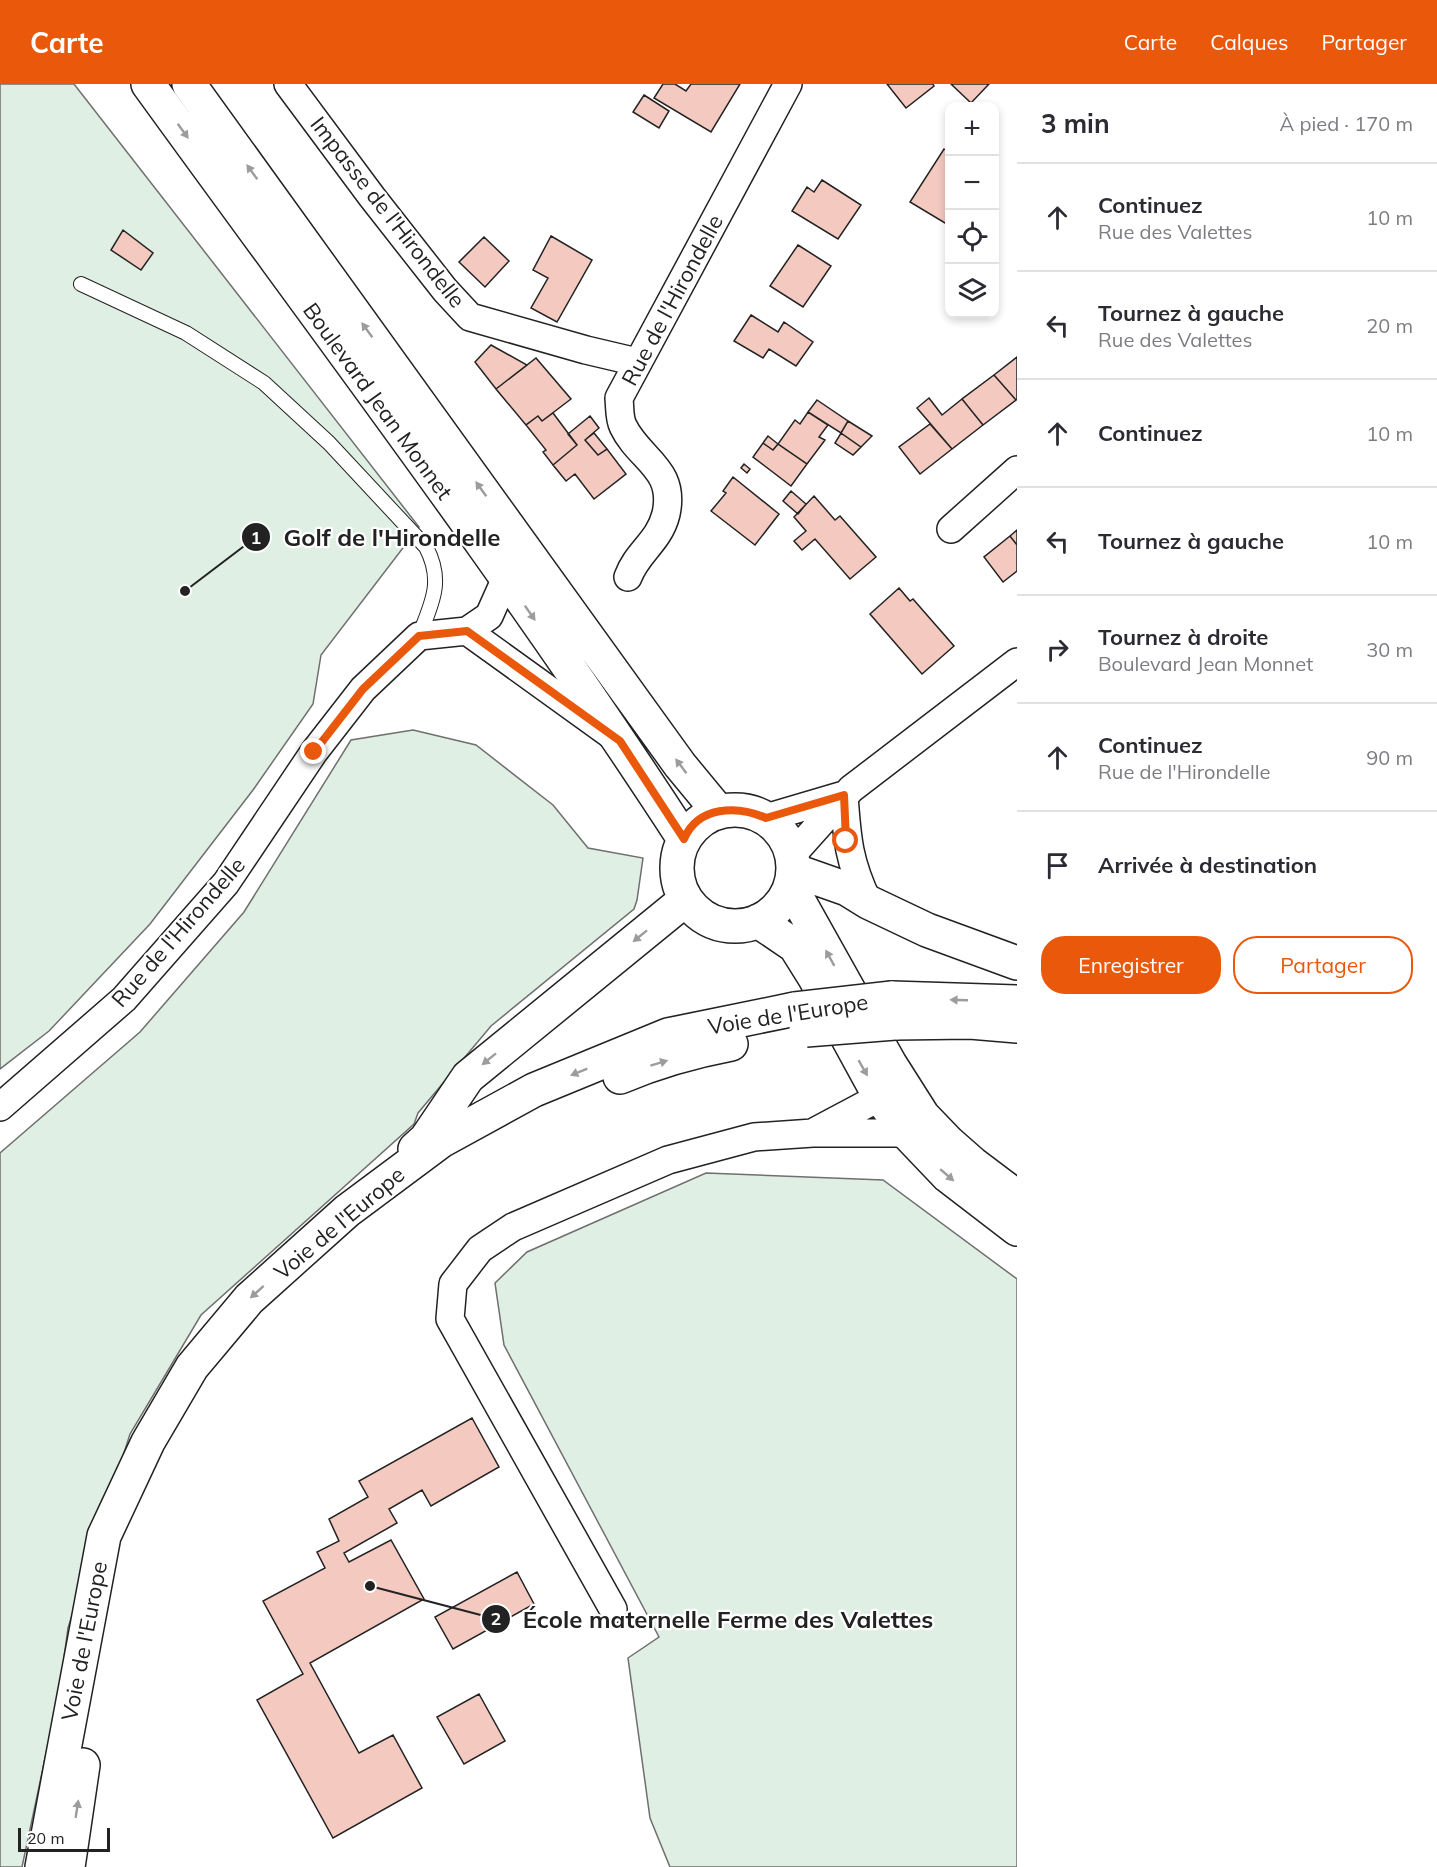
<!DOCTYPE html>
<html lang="fr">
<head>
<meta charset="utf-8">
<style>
  :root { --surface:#fff; --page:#f2f2f3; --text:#2b2b33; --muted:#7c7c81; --line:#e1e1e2; --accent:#ea580c }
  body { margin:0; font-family:Mulish,sans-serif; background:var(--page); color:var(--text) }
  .controls { position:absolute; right:18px; top:18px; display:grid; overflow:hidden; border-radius:12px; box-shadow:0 3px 9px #0003 }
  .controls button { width:54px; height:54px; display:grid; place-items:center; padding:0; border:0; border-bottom:2px solid var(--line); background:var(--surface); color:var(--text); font:30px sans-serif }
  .scale { position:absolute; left:18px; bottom:15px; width:92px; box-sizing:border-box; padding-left:6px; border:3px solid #222; border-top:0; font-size:16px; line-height:21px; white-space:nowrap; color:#222; -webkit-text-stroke:4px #fff; paint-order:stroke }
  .stop { position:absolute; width:18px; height:18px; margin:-14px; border:4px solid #ea580c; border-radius:50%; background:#fff }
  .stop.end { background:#ea580c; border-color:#fff; box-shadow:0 2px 6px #0008 }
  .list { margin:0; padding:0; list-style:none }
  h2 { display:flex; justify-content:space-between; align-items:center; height:78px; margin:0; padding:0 24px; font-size:26px }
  h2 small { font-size:20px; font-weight:400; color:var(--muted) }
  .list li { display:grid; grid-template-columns:39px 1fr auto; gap:18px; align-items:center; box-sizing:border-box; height:108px; padding:0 24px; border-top:2px solid var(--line) }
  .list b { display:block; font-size:22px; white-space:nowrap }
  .list p { margin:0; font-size:20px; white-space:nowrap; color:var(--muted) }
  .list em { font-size:20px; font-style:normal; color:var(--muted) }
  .actions { display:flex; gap:12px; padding:18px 24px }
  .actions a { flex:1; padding:14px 0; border:2px solid var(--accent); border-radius:24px; text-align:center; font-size:21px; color:var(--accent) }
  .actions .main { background:var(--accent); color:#fff }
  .icon { flex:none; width:33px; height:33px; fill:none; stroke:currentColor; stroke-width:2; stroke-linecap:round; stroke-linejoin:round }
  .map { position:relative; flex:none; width:1017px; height:1783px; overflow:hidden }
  header { display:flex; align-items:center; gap:36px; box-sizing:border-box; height:84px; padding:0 30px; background:var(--accent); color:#fff }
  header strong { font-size:28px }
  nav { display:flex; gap:33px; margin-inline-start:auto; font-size:21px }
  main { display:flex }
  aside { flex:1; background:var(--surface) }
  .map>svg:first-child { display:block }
</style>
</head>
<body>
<header>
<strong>Carte</strong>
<nav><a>Carte</a><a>Calques</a><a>Partager</a></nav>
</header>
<main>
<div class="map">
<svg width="1017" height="1783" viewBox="0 0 1017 1783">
  <rect width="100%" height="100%" fill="#fff"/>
  <path fill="#e0efe3" stroke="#6f6f6f" stroke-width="1.5" d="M0,0H74L419,443L321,571L313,620L253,706L150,840L49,947L0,985Z
    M413,646L476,661L553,721L588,764L643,774L637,816L634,825L491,942L418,1029L414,1040L201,1231L130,1350L68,1544L60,1604L22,1783H0V1069L140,948L244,828L351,656Z
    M706,1089L883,1096L1017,1195V1783H670L650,1734L628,1574L659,1553L504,1261L495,1199L527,1168Z"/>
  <path fill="#f3c9c0" stroke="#222" stroke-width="1.5" d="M663,0H675L686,7L691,0H740L711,48L654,14Z
    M887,0H933L934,2L906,24Z
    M951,0H989L971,19Z
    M644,11L669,27L659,44L633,28Z
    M944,65L950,69V133L945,139L910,118Z
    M822,96L861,121L838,155L792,127L807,103L814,108Z
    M123,146L153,169L141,186L111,166Z
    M551,152L592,176L557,238L531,224L548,194L533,186Z
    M484,153L509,177L485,203L459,178Z
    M798,161L831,182L803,223L770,202Z
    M751,231L778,248L784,238L813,258L796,282L769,265L763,274L734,257Z
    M491,261L527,281L496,305L475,278Z
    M1017,273V315L1016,316L994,291Z
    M536,274L571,315L542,337L538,332L526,341L496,305Z
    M994,291L1016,316L983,341L962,315Z
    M929,314L942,331L962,315L983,341L952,365L917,324Z
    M817,316L848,337L841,349L808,328Z
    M808,328L828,341L819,353L825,356L807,380L778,360L795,336L800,340Z
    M553,329L577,361L553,381L543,368L546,366L526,341L538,332L542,337Z
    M590,332L599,344L585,356L598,371L607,365L626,390L594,415L575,390L566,397L553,381L577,361L568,350Z
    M848,337L872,352L861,363L841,349Z
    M930,340L952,365L920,390L899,363Z
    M594,349L607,365L598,371L585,356Z
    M841,349L861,363L853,371L835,359Z
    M768,352L778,360L773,366L763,359Z
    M763,359L773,366L778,360L807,380L791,402L753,373Z
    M744,380L750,385L747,389L741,384Z
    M733,393L779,430L755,461L711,427L726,409L723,407Z
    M791,407L806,420L798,430L783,417Z
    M814,412L835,436L840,432L876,473L850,495L815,455L802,466L794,457L806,447L794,433Z
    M1017,446V461L1010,452Z
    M1010,452L1017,461V487L1003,498L984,473Z
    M899,504L910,517L913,515L954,562L922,590L870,530Z
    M472,1334L499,1383L431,1422L422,1406L389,1425L397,1439L344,1469L349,1478L391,1456L424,1515L310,1579L359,1669L393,1651L422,1704L333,1754L257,1616L303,1590L263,1517L325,1484L317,1468L339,1457L329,1435L368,1413L359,1397Z
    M517,1488L534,1520L453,1565L435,1533Z
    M479,1610L505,1657L464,1680L437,1633Z"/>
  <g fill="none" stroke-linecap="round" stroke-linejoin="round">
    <g stroke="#222" stroke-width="16">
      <path id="lane" d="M81,200L186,249L264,299L329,359L426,463C444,497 432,519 419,552"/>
    </g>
    <g stroke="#222" stroke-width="30">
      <path id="street" d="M288,0L372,113L445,206L470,233L586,266L637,278
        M951,445L1017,386
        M628,493C637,468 659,458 666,430C676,384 639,376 623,342C619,334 620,323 619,314L788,0
        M467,547L610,650
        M844,711C847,756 849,778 868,818
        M766,734L844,711
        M792,771L851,705L1017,578
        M0,1023L124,915L226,799L314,668L363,605L419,552L467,547L489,532L506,494
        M816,1047L880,1013L898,1014
        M613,1525L450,1235L453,1200L480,1165L513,1143L668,1076L754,1053L813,1049H907L917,1038"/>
    </g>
    <g stroke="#222" stroke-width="36">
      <path id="secondary" d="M148,0C329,250 516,496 684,755
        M189,0L680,681L718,727
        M677 784a58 58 0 1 1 116 0a58 58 0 1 1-116 0Z
        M793,786L847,805L868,818L927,846L1017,879
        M791,803L890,980L923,1032L948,1058L973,1080L1017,1113
        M758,837L795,862L815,894L880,1013L907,1049L948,1092L1017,1145
        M892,914L1017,918
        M895,939L970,938L1017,942
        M620,993C655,978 694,967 731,960
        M415,1065L426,1055L468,993L685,816
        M42,1783L104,1452L148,1358L192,1283L249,1215L347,1127L441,1057L534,1006L668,951L795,925
        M68,1783L83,1681"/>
    </g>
    <use href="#lane" stroke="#fff" stroke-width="14"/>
    <use href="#street" stroke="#fff" stroke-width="27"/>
    <use href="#secondary" stroke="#fff" stroke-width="33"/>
    <g stroke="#222" stroke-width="36" stroke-linecap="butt">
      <path id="secondary-bridge" d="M795,925L892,914
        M806,946L895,939"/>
    </g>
    <use href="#secondary-bridge" stroke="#fff" stroke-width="33"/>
  </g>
  <defs><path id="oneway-solid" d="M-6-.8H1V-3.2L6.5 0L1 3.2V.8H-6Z" transform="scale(1.5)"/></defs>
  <g fill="#9c9c9c">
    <use href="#oneway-solid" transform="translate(183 47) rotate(54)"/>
    <use href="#oneway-solid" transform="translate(252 88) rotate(-126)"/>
    <use href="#oneway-solid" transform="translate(367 246) rotate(-126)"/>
    <use href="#oneway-solid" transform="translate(481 405) rotate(-126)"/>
    <use href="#oneway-solid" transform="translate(530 529) rotate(55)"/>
    <use href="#oneway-solid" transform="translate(681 682) rotate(-127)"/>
    <use href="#oneway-solid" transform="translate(640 852) rotate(141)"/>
    <use href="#oneway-solid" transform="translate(830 874) rotate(-119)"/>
    <use href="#oneway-solid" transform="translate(959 916) rotate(-178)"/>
    <use href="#oneway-solid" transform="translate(489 975) rotate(141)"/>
    <use href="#oneway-solid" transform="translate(659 979) rotate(-17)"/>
    <use href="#oneway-solid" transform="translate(863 984) rotate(60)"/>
    <use href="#oneway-solid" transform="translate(579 988) rotate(158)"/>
    <use href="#oneway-solid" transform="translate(947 1091) rotate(41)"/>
    <use href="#oneway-solid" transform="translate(257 1208) rotate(138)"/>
    <use href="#oneway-solid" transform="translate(77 1725) rotate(-81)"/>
  </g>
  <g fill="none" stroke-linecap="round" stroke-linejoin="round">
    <path stroke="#ea580c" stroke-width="8" d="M314,668L363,605L419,552L467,547L620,657L684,755C698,722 737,721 766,734L844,711L846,757"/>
  </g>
  <g text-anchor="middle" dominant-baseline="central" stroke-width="4.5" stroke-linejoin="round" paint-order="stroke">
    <g font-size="22" fill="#222" stroke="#fff">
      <text transform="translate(388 128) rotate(52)">Impasse de l'Hirondelle</text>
      <text transform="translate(672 216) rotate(-62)">Rue de l'Hirondelle</text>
      <text transform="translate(378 317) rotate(54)">Boulevard Jean Monnet</text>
      <text transform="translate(178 848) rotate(-49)">Rue de l'Hirondelle</text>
      <text transform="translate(788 930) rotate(-9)">Voie de l'Europe</text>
      <text transform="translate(339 1139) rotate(-40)">Voie de l'Europe</text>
      <text transform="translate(84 1557) rotate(-79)">Voie de l'Europe</text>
    </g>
  </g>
  <path fill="none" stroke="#222" stroke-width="2" d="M185 507L256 453M370 1502L496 1535"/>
  <g fill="#222" stroke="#fff" stroke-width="2">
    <circle cx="185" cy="507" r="6"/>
    <circle cx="370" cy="1502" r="6"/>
    <circle cx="256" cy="453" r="15"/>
    <circle cx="496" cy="1535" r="15"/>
  </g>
  <g font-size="18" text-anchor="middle" font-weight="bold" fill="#fff">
    <text x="256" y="460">1</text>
    <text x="496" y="1541">2</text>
  </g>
  <g font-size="24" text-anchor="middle" font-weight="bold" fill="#222" stroke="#fff" stroke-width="4.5" stroke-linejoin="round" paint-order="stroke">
    <text x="392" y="462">Golf de l'Hirondelle</text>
    <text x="728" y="1544">École maternelle Ferme des Valettes</text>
  </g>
</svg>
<div class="controls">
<button>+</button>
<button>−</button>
<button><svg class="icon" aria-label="locate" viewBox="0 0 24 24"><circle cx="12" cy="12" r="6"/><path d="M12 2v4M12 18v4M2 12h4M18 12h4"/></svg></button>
<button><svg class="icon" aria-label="layers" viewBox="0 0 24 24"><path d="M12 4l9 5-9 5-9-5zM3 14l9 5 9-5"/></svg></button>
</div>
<div class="scale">20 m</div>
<div class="stop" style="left:846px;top:757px"></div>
<div class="stop end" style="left:314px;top:668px"></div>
</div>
<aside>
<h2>3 min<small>À pied · 170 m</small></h2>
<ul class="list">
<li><svg class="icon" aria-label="ahead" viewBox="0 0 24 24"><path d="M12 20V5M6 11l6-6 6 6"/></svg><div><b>Continuez</b><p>Rue des Valettes</p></div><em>10 m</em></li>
<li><svg class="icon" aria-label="left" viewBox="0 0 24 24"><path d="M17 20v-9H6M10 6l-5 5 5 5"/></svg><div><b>Tournez à gauche</b><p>Rue des Valettes</p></div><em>20 m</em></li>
<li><svg class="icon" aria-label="ahead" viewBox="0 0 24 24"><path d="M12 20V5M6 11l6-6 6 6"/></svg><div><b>Continuez</b></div><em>10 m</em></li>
<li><svg class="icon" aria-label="left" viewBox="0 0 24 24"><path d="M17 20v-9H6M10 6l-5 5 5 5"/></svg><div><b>Tournez à gauche</b></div><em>10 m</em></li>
<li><svg class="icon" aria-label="right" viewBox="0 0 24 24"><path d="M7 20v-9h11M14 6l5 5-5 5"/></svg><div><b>Tournez à droite</b><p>Boulevard Jean Monnet</p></div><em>30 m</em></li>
<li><svg class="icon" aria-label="ahead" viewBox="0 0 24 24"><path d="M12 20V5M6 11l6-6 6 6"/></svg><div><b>Continuez</b><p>Rue de l'Hirondelle</p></div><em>90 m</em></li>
<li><svg class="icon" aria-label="arrive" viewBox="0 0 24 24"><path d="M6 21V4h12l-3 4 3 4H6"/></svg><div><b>Arrivée à destination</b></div></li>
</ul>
<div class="actions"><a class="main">Enregistrer</a><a>Partager</a></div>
</aside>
</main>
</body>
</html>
